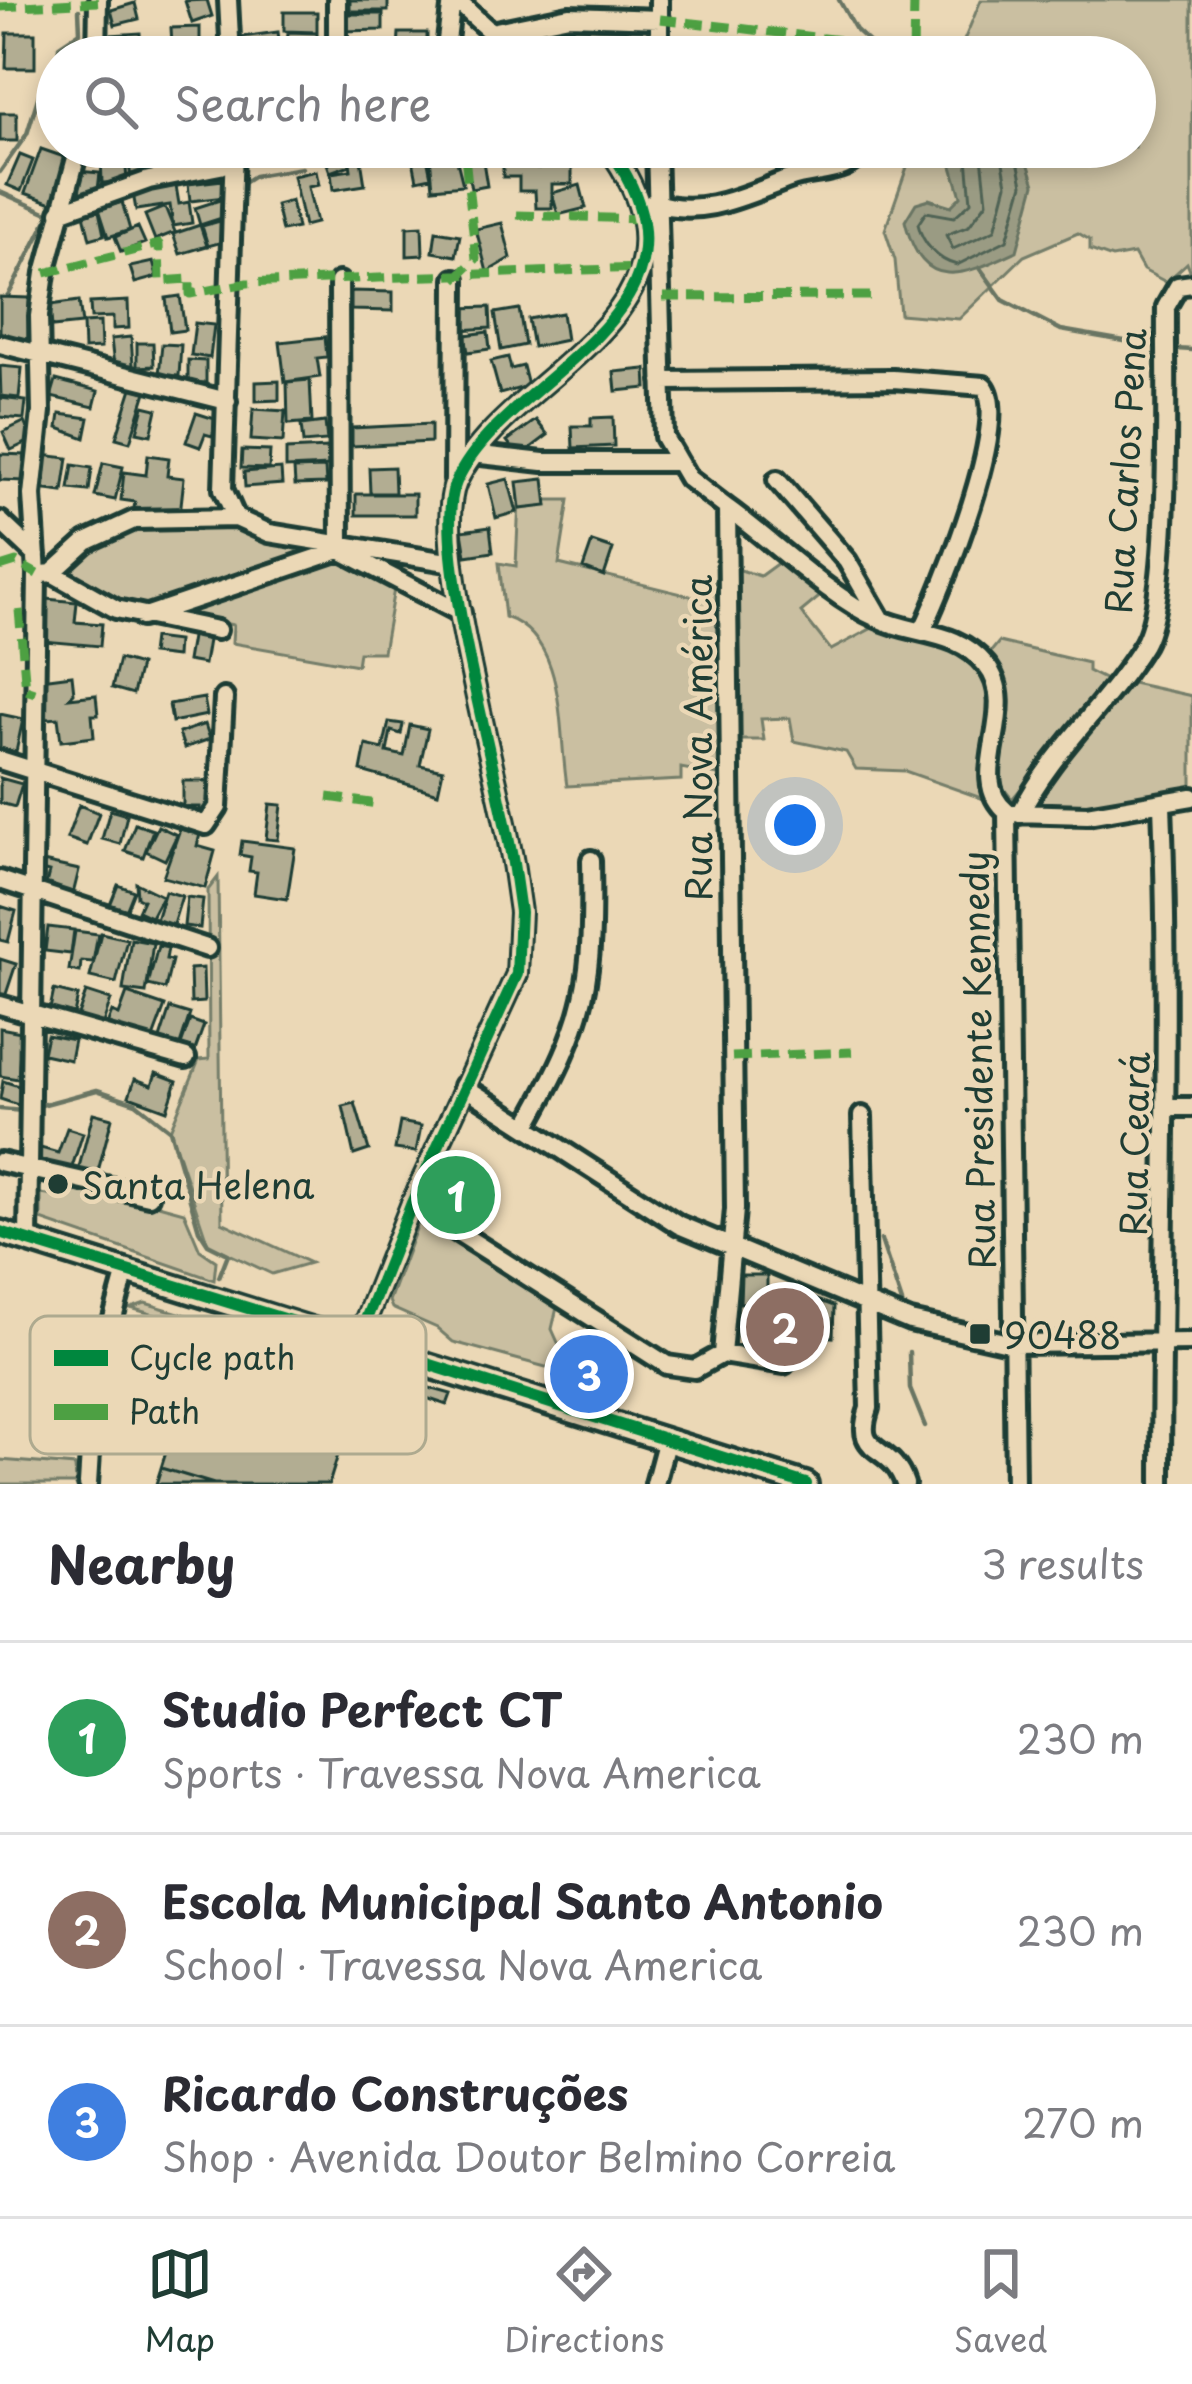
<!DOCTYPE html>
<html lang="en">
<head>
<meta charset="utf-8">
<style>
  :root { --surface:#fff; --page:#f2f2f3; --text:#2b2b33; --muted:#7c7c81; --line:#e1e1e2; --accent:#1f3d34 }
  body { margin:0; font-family:"Playpen Sans",sans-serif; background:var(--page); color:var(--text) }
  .you { position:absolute; left:795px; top:825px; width:42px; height:42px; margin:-30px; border:9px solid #fff; border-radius:50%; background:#1a73e8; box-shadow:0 0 0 18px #1a73e833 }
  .badge { display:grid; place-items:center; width:78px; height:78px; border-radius:50%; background:var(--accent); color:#fff; font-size:39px; font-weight:700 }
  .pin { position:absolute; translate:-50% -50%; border:6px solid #fff; box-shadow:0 3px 12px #0006 }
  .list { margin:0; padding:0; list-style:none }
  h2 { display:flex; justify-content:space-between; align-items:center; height:156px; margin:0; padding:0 48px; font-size:51px }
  h2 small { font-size:39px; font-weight:400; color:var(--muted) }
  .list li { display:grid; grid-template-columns:78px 1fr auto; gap:36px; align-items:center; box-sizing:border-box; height:192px; padding:0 48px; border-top:3px solid var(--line) }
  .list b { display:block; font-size:45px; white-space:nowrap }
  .list p { margin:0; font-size:39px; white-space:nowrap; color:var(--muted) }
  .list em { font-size:39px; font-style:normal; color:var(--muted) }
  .icon { flex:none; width:66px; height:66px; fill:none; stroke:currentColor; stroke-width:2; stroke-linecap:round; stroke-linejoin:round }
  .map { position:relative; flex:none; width:1192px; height:1484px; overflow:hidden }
  .search { position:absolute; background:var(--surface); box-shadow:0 6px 18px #0003; left:36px; right:36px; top:36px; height:132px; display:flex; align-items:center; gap:30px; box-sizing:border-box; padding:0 42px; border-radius:66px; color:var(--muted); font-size:45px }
  .sheet { height:732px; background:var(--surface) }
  nav { display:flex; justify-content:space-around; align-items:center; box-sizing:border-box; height:168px; border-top:3px solid var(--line); background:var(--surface); font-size:33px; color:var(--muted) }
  nav a { display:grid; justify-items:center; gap:6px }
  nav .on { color:var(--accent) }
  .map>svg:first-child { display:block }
</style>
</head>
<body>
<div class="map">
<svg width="1192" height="1484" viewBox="0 0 1192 1484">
  <rect width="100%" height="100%" fill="#ebd8b6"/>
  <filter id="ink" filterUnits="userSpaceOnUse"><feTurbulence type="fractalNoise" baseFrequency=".00833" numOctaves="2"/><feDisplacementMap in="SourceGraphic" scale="24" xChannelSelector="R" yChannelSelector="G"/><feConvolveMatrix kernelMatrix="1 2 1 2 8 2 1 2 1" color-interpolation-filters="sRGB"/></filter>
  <g filter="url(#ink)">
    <path fill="#cabfa1" stroke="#747e6a" stroke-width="3" d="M981,0H1192V276L1187,263L1166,282L1143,270L1134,254L1112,258L1090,250V240L1078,233L1024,256L959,319L900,314L895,260L885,230L914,147H1135V57H957Z
      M519,500H569L559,564L694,597L716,581H724L723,776L681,768V780L567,786C558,732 568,638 505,617L499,563L516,566Z
      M164,524L242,527L325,547L146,609L131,608L57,573L127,529Z
      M343,556L394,589L383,652H359L357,665L232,643L233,625L187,616L193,604Z
      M786,557L829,589L801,612L831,650L880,624L964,652L995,688L981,798L905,771L856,769L846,752L794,741L790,718L761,719L764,740H736L734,568L760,576Z
      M999,642L1088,663V671L1108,681L1107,689L1012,799L999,783L1004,710L989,654Z
      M1132,683L1192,696V795L1141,807H1041L1036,795L1044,777Z
      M218,877L222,1222L310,1263L272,1274L208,1244L170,1130L199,1060L209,1059L208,890Z
      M89,1186L184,1212L200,1250L216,1261L214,1280L41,1220V1194L60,1197Z
      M420,1218L558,1303L552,1329L560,1347L553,1369L453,1342L437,1328L392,1308L389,1301Z
      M145,1303L315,1353L322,1366L319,1392L307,1395L312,1377L302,1359L131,1308Z
      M0,1460L75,1466L76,1484H0Z"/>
    <path fill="#9a9b83" stroke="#697563" stroke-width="3" d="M955,147H1023L1035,184L1017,251C965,275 923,296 905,221L916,203L929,199L951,206L961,196L951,163Z"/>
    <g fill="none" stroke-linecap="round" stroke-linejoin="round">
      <path stroke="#506354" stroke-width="3" d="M966,147L971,202L954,217L926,212L918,224C922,243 938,261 957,265L1007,240L1023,184L1015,147
        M981,147L987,202L969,226L946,235L953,249L995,230L1007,184L1000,147"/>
      <path stroke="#697563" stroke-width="4.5" d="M839,0L856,30L885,57
        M58,57L59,46L80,32L79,10
        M0,172L27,134L41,88L57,59
        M240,185L254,176L302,168
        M0,192L50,214L7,298
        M980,268L1003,300L1061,330L1159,347
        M1176,349L1192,350
        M49,390L51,369L59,366
        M34,1107L97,1090L136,1103L170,1130L199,1230L208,1244L228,1254L219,1277
        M0,1109L23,1111
        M881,1240L902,1303
        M909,1352L910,1389L925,1426"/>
    </g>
    <path fill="#b2ad92" stroke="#1f3d34" stroke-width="3" d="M207,0L212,16L192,23L185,1Z
      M350,0H388V11H350Z
      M135,3L139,19L115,25L111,10Z
      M284,12H317V32L284,31Z
      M342,14H383V30L342,31Z
      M200,27V43L172,45L171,28Z
      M278,32L281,55L267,57L266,50L260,57H244L242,37Z
      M288,32L317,33V51L287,50Z
      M7,33H35V68H6Z
      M140,33L141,53L112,55L111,35Z
      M399,33H427V48H398Z
      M484,41L493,52L489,57H459V47Z
      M0,113H17V141H0Z
      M158,147H183L187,168L131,178L128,157Z
      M186,147H222V156L198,158L199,165L188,166Z
      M536,147H597V154H535Z
      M344,148L350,165L330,172L324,155Z
      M41,149L70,159L52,203L25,193Z
      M426,152L431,177L417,180L412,155Z
      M125,153L127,182L102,183L101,154Z
      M360,153L365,185L333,190L331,173L351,170L349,155Z
      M455,153L463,185L433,188L430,156Z
      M20,155L33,160L21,191L7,185Z
      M482,155L487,186L471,189L465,158Z
      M538,158V168L572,163V184H552V208H536L535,191H519V177H503V159Z
      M78,171L100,173L97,198L75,195Z
      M316,171L319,185L308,187L316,223L304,226L293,176Z
      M223,180L225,197L190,201L188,184Z
      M580,185L586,208L558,215L552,193Z
      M176,186L179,204L189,202L192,223L173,226L170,205L136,210L133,193Z
      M223,199L228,216L200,225L195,208Z
      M291,201L297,228L282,231L276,205Z
      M122,202L130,230L108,237L99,209Z
      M165,207L175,232L155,240L145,215Z
      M99,211L104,235L90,239L84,214Z
      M220,221L226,241L208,246L202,226Z
      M502,223L511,258L487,272L476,229Z
      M200,225L207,246L180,254L173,234Z
      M422,226L423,255L407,256V227Z
      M138,227L145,243L121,252L115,237Z
      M436,231L460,235L456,256L433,252Z
      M153,262L157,277L135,283L130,267Z
      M351,291L393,292V311L351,310Z
      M180,296L185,330L170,332L166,298Z
      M0,297L29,298L28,340L0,333Z
      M79,301L82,324L52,327L50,305Z
      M128,301L129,328L113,329V317L91,318L90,303Z
      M490,307L491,328L459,330L458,308Z
      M519,309L525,345L501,350L495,313Z
      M562,313L566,340L533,347L528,319Z
      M100,322L101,348L84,349L83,323Z
      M195,323L214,325L210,358L191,355Z
      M488,332L490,349L468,352L465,335Z
      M131,337L133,365L114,366L111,339Z
      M325,337L327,357L317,358L320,377L285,382L280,342Z
      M137,343H153L154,366L137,367Z
      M162,344L181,345L179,376L159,375Z
      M508,357L511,369L523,366L528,386L500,394L491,361Z
      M188,360L206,361V383L188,382Z
      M0,366L22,368L19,398L1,396Z
      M646,369L647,388L616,391L614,372Z
      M56,380L98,391L94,407L51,397Z
      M310,380L312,422L288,424L287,382Z
      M279,381V400L256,401V382Z
      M132,388L146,392L130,442L116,438Z
      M0,398L26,401L24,419L0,417Z
      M144,406L157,409L151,435L137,432Z
      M253,409L285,411L283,442L251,440Z
      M196,413L218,420L212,436L205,434L200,447L186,442Z
      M60,414L89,418L85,438L58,428Z
      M613,417L614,446L573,448L572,426H591V418Z
      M536,420L548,435L519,457L507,441Z
      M24,422L32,440L11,450L3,432Z
      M325,422L327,441L303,443L301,425Z
      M431,424V442L352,446V428Z
      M327,448L328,466L286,468V450Z
      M242,450L270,451L269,469L241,468Z
      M0,454L26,455L25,481L0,480Z
      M42,455L68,458L63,492L38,489Z
      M148,455L169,458L167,476L184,478L180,514L134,508L135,502L121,500L124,472L146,475Z
      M103,463L123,467L115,500L95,496Z
      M73,465L92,468L89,491L69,489Z
      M394,467L395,493H370L369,468Z
      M325,468L326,484L295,485L294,469Z
      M281,469L282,484L245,487L244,472Z
      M508,479L517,512L496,518L488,484Z
      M544,479L547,506L520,509L517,482Z
      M356,494H415V515H356Z
      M490,527L493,552L466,556L462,531Z
      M592,542L613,549L604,576L583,568Z
      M47,599L77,602L75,622L102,624L100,646L43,641Z
      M192,631L209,634L204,664L187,661Z
      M153,638L177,641L176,657L151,654Z
      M119,659L140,665L133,694L112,688Z
      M72,675L74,693L69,698L96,695L98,715H92L94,737L61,741L58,718L47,719L41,679Z
      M204,698L207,715L172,722L169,704Z
      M0,714L23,719L16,752L0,748Z
      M389,722L403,724L401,734L391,731L387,752L404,756L410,725L428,729L420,765L443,770L438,793L361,771L366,745L383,749Z
      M205,724L210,739L184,748L179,733Z
      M0,778L22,784L15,807L0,803Z
      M183,781H212L213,817H200V807H183Z
      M270,804L282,805L278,840L266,839Z
      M79,805L99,813L87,845L67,838Z
      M110,810L127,815L120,844L102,839Z
      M135,824L153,830L143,857L125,851Z
      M158,826L177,835L165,860L146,851Z
      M180,829L200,834L197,846L215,851L205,888L163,877Z
      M242,841L295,848L287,899L254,894L257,872L249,871L251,857L240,855Z
      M43,862L79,870L73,894L45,888L49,872L41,870Z
      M136,883L162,896L151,917L138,911L143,900L137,897Z
      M118,885L134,891L126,911L110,905Z
      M165,891L182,896L171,931L154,926Z
      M187,897L203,899L200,928L184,926Z
      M0,906L16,911L8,942L0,940Z
      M48,927L74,930L71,954L45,951Z
      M75,931L98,934L93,962L81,961L80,972L69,970Z
      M101,933L127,939L116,983L90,977Z
      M131,939L153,943L146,993L123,990Z
      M158,946L168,948L166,959L172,960L165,989L148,985Z
      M0,959L16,964L5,997L0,996Z
      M203,968L204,1002L191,1003L190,969Z
      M54,990L78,996L74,1014L50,1009Z
      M86,992L111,1000L102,1026L77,1018Z
      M127,993L165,1006L150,1046L105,1030L112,1012L119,1015Z
      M170,1008L190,1014L177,1054L157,1048Z
      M190,1020L204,1025L195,1050L181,1045Z
      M0,1028L21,1032L18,1079L0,1076Z
      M47,1035L74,1040L70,1060L43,1054Z
      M156,1073L177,1081L167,1110L129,1096L135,1079L152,1085Z
      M3,1081L25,1088L24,1107L0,1099Z
      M355,1103L369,1150L354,1155L343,1106Z
      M93,1113L112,1118L97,1175L78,1171Z
      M400,1122L421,1126L416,1152L395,1149Z
      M67,1128L83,1133L71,1170L38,1159L41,1148L58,1153Z
      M453,1154L485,1172L479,1183L446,1165Z
      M439,1168L488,1190L472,1223L424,1200Z
      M741,1275H767V1294L804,1295L834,1306L833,1337L751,1330L753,1303H740Z
      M394,1378L451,1394L447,1405L391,1386Z
      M184,1395L342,1442L329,1484H214L161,1468Z
      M161,1468L214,1484H156Z"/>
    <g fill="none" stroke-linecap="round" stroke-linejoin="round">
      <g stroke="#1f3d34" stroke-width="26">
        <path id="minor" d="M228,0L231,57
          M337,0V57
          M456,0L518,57
          M491,32L569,16L660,19
          M97,57L98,0
          M445,57L452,0
          M659,57V0
          M234,147L223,489L236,518
          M656,147L664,437L688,478L727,508L735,1209L722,1354
          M653,202C701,219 746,195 789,179C815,169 851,176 863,147
          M60,212L149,180L220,166L232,158
          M339,282L340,550
          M0,344L227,401
          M662,381L893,379L984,386C1012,420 942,589 923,629
          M472,454L543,462H676
          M454,480L455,279
          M777,480L847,561L880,618
          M727,508C773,541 828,596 877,618C914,636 957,629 986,665C1023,710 963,777 1007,812L1015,1484
          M0,521L36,555
          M52,573L86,542L134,520L236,518L269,533L453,563
          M43,574L52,573L116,609L217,630
          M142,617L340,550L461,613
          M0,760L206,825L218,807L224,698
          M1014,813L1087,815L1192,797
          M1020,814C1052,750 1107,705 1144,644C1173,593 1165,376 1166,307L1178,286L1192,284
          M0,880L207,948
          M0,1005L186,1058
          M463,1086L679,1225L910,1321L1013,1344L1192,1342
          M1167,1107H1192
          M862,1116L869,1408C852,1458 891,1441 905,1484
          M528,1124C589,1016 593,982 591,860
          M0,1162L149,1196
          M412,1203L667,1365L695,1369L722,1354L784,1364
          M28,1241L37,574L32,495L41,412L39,316L45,273L79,147
          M357,1342L412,1203L517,974L520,912L514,870C503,790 429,543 456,482C507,370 731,315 608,147
          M88,1484L94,1388L126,1271
          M655,1484L667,1439
          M1161,1484C1161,1258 1171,1032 1162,805"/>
      </g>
      <g stroke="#1f3d34" stroke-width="30">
        <path id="major" d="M0,1232L806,1484"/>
      </g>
      <use href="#minor" stroke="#ebd8b6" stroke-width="16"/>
      <use href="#major" stroke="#ebd8b6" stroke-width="21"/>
      <path stroke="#4da043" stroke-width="9" stroke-dasharray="18 9" stroke-linecap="butt" d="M914,0L913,55L929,57
        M0,7L98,2
        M660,19L841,40
        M464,152L614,156
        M517,215L639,219
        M45,273L159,244L160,281L190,279V294L247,283L638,268
        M455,279L476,259L464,147
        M663,297L874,296
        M0,567L16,562L37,574
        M19,610L26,690L35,693
        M328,797L378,804
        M732,1057L852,1052"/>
      <g stroke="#ebd8b6" stroke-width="20">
        <path id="cycleway" d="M0,1232L352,1340
          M357,1342L412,1203L517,974L520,912L514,870C503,790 429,543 456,482C507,370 731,315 608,147
          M374,1347L806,1484"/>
      </g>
      <use href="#cycleway" stroke="#00873e" stroke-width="12"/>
    </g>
  </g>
  <g fill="#1f3d34" stroke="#ebd8b6" stroke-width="4.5">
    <circle cx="58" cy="1184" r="12"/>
    <rect x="968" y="1322" width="24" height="24" rx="6"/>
  </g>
  <g text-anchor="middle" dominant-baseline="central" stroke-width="9" stroke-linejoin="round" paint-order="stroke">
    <g font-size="36" fill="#1f3d34" stroke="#ebd8b6">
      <text transform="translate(1124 471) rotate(-87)">Rua Carlos Pena</text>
      <text transform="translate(697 738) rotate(-90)">Rua Nova América</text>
      <text transform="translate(977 1060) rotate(-91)">Rua Presidente Kennedy</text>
      <text transform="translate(1133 1144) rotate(-89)">Rua Ceará</text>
    </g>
    <g font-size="36" fill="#1f3d34" stroke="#ebd8b6" text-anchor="start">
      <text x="82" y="1184">Santa Helena</text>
      <text x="1004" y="1334">90488</text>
    </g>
  </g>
  <rect x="30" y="1316" width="396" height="138" rx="18" fill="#ebd8b6" stroke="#aeaa8f" stroke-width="3"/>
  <rect x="54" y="1350" width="54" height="16" fill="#00873e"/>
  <rect x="54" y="1404" width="54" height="16" fill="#4da043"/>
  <g font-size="33" fill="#1f3d34">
    <text x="129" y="1370">Cycle path</text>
    <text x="129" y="1424">Path</text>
  </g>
</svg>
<div class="you"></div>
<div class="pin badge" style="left:456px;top:1195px;background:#2e9e5b">1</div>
<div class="pin badge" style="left:785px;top:1327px;background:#8d6e63">2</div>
<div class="pin badge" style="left:589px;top:1374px;background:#3f7fe0">3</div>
<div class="search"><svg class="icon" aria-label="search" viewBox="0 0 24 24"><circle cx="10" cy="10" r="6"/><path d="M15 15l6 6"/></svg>Search here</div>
</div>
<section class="sheet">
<h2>Nearby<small>3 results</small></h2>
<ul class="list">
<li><span class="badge" style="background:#2e9e5b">1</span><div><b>Studio Perfect CT</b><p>Sports · Travessa Nova America</p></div><em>230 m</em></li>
<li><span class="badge" style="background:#8d6e63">2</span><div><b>Escola Municipal Santo Antonio</b><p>School · Travessa Nova America</p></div><em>230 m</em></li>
<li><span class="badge" style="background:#3f7fe0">3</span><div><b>Ricardo Construções</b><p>Shop · Avenida Doutor Belmino Correia</p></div><em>270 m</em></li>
</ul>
</section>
<nav>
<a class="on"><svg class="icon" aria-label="map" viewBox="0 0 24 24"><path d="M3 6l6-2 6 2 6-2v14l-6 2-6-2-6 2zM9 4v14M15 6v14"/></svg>Map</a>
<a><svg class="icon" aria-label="directions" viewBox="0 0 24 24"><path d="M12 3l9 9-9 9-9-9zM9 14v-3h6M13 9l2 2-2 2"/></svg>Directions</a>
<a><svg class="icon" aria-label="saved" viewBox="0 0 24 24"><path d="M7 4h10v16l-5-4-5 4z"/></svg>Saved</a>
</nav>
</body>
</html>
